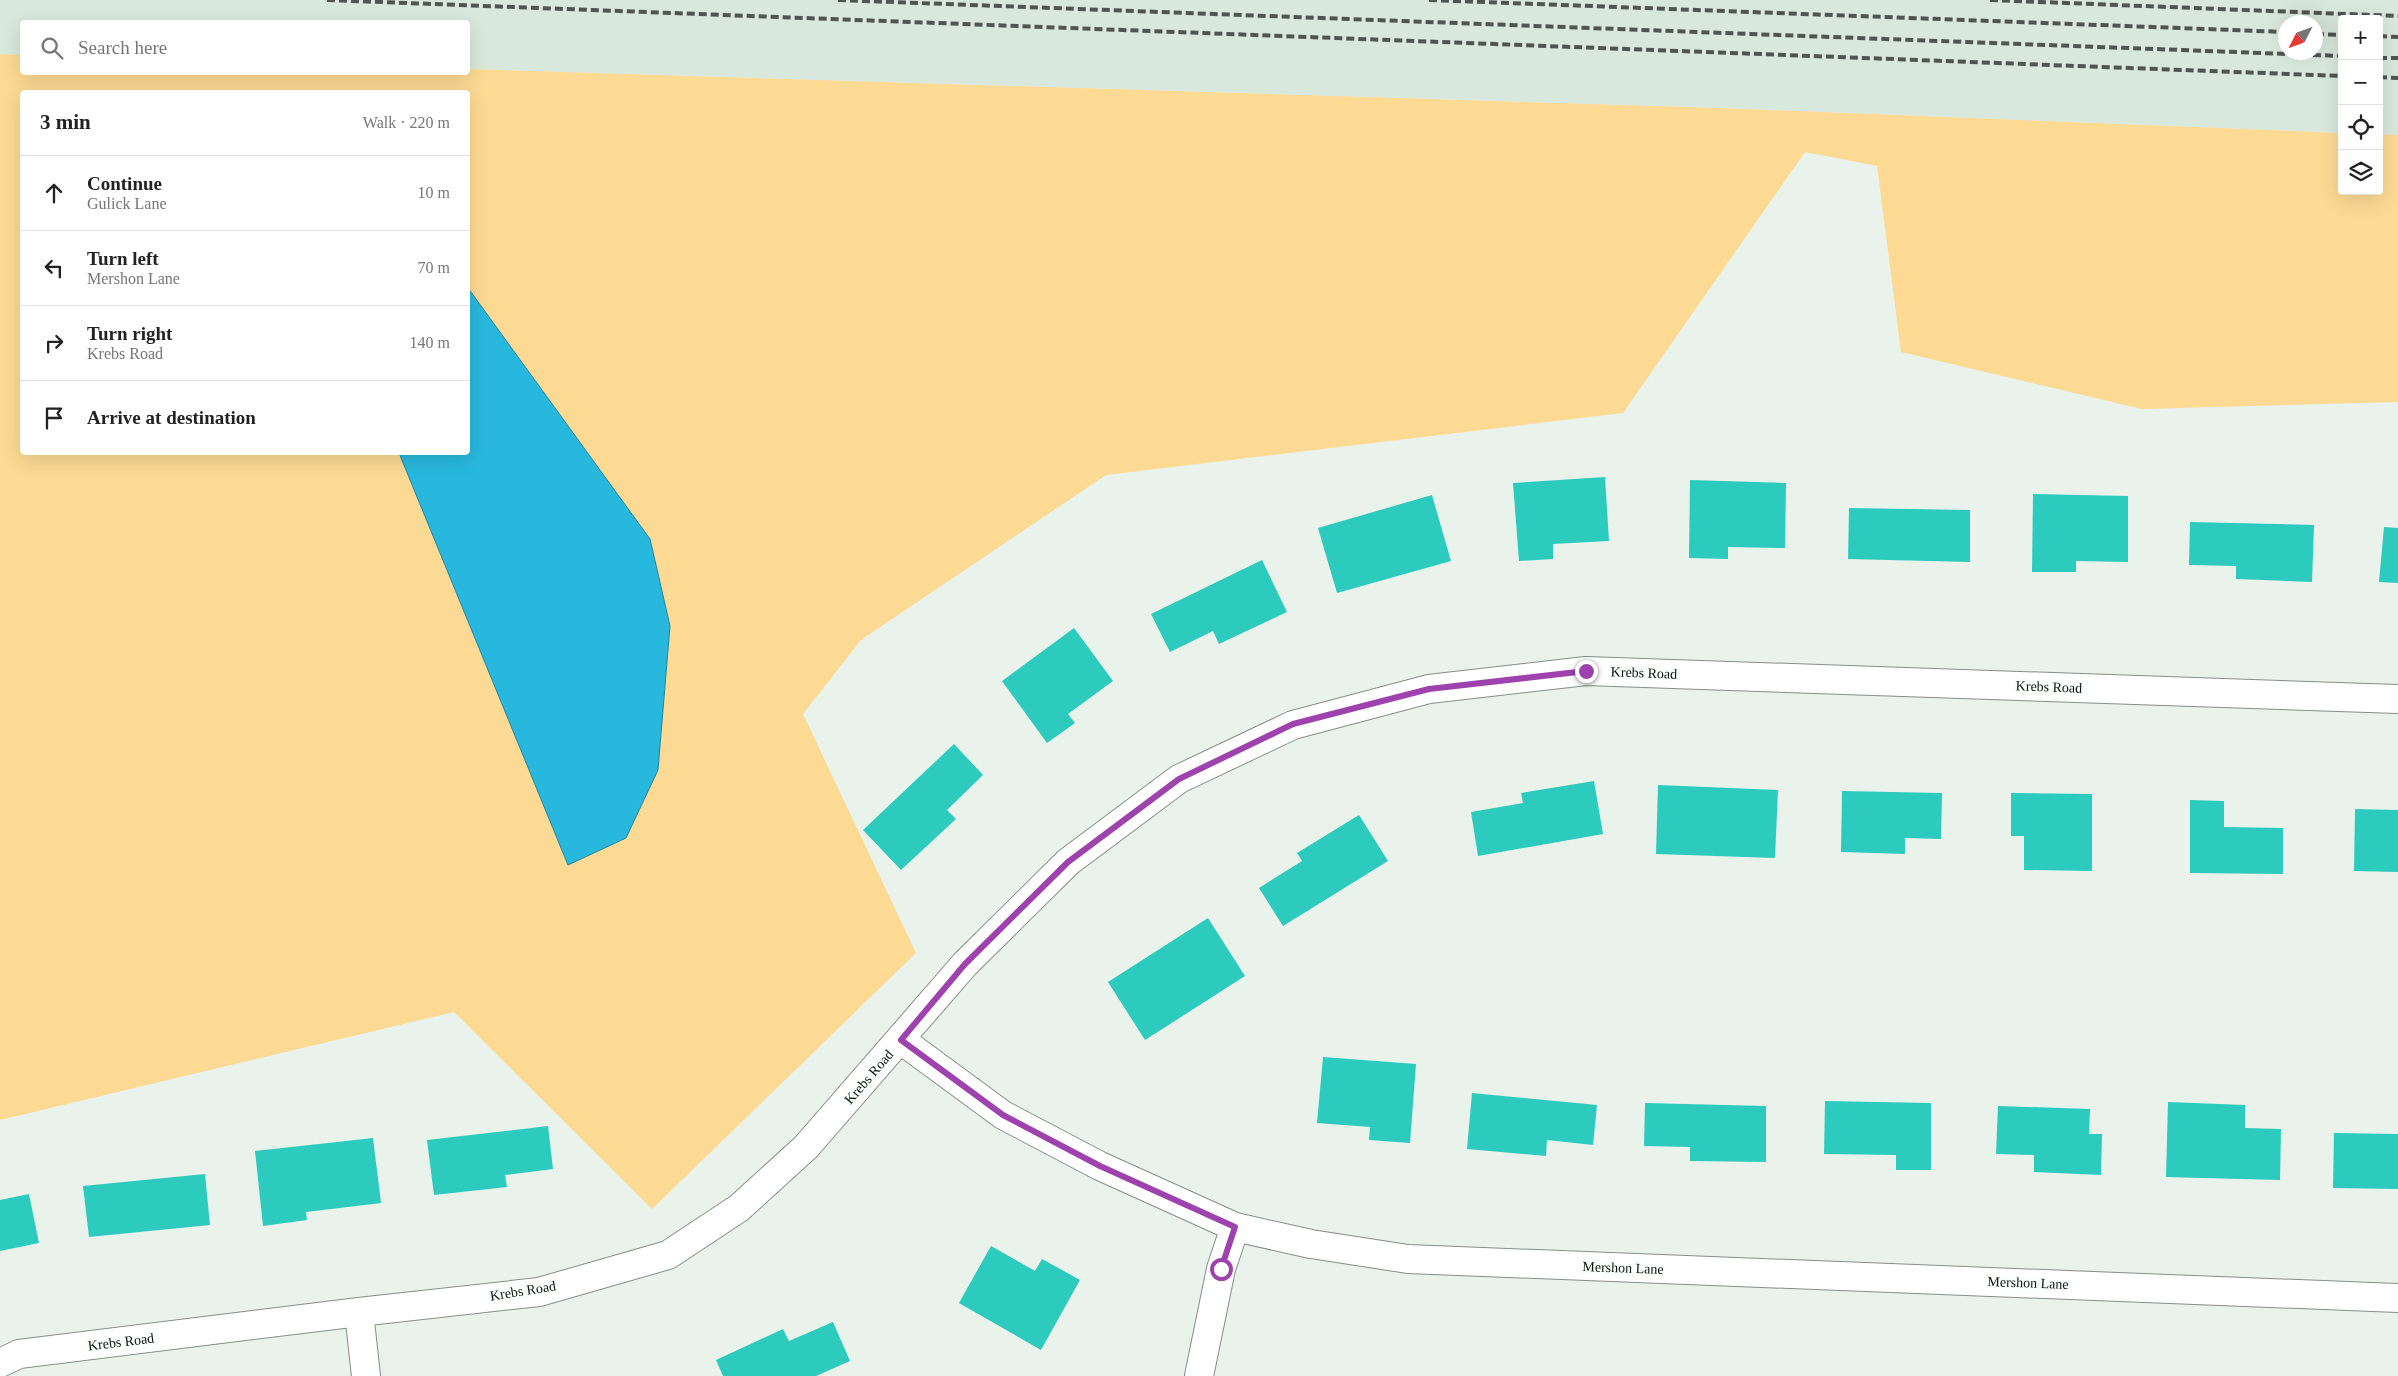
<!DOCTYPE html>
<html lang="en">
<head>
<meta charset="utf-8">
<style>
  :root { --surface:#fff; --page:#f2f2f2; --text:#222; --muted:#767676; --line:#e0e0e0 }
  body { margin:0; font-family:"Times New Roman",serif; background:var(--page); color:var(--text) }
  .controls { position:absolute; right:15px; top:15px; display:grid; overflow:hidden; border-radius:5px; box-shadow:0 5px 20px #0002 }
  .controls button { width:45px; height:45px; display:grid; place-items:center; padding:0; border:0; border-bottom:1px solid var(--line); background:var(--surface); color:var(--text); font:25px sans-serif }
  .compass { position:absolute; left:2278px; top:15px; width:45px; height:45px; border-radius:50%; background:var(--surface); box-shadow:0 5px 20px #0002; rotate:228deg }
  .stop { position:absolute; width:15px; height:15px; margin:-11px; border:4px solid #9e43ad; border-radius:50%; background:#fff }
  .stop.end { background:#9e43ad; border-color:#fff; box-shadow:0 1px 5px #0008 }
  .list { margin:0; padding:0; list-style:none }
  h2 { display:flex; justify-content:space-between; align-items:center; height:65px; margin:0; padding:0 20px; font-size:21px }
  h2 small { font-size:16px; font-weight:400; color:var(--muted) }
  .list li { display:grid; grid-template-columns:32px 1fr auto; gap:15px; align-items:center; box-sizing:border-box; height:75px; padding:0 20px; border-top:1px solid var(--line) }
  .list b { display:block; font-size:19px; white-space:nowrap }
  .list p { margin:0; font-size:16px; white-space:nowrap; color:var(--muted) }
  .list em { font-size:16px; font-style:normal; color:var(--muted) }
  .icon { flex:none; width:28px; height:28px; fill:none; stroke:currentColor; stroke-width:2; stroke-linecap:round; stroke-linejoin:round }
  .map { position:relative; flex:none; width:2398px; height:1376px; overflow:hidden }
  .search { position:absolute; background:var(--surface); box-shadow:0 5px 20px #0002; left:20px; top:20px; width:450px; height:55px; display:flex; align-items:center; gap:12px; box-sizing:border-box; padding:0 18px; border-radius:5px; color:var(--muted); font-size:19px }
  .panel { position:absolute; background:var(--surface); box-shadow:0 5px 20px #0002; left:20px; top:90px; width:450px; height:365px; border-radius:5px }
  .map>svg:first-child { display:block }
</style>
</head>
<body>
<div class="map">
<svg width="2398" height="1376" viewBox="0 0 2398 1376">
  <rect width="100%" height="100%" fill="#eaf2ec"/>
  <path fill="#d9e8dc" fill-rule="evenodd" d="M0,0H2398V135L2379,134V19H2342V133L1720,108L468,69V22H22V55L0,54ZM2286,22H2316V52H2286Z"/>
  <path fill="#fcda93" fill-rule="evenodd" d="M0,54L22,55V72H468V69L1720,108L2342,133V191H2379V134L2398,135V402L2142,409L1901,352L1877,166L1805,152L1623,413L1106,475L861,640L803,714L916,953L652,1209L454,1012L0,1120ZM22,92H468V452H22Z"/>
  <path fill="#28b8dd" stroke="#20869f" d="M468,288L650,539L670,626L658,770L626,838L568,865L399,453L468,452Z"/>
  <path fill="#2dcbbe" d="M1605,477L1609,541L1553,544V559L1519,561L1513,483Z
    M1690,480L1786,483L1785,548L1728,547V559L1689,558Z
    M2033,494L2128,496V562L2076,561V572H2032Z
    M1432,495L1451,561L1337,593L1318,528Z
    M1849,508L1970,510V562L1848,559Z
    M2190,522L2314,525L2312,582L2236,579V566L2189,565Z
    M2384,527L2398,528V583L2379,582Z
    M1262,560L1287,612L1219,644L1213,631L1170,652L1151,614Z
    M1074,628L1113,681L1068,714L1075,723L1047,743L1002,681Z
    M954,744L983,775L947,810L956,819L901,870L863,830Z
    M1594,781L1603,834L1478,856L1471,812L1523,803L1521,793Z
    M1658,785L1778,790L1775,858L1656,854Z
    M1842,791L1942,793L1941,839L1905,838V854L1841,852Z
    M2011,793L2092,794V871L2024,870V836H2011Z
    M2190,800L2224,801V827L2283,828V874L2190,873Z
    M2355,809L2398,810V872L2354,871Z
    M1359,815L1388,861L1283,926L1259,888L1302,861L1297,853Z
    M1208,918L1245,976L1145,1040L1108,982Z
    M1323,1057L1416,1064L1410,1143L1369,1140L1370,1127L1317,1123Z
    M1472,1093L1597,1105L1593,1145L1547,1140L1546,1156L1467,1149Z
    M1825,1101L1931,1103V1170H1896V1155L1824,1154Z
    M2168,1102L2245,1105V1128L2281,1129L2280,1180L2166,1177Z
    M1645,1103L1766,1106V1162L1690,1161V1147L1644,1146Z
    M1998,1106L2090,1109L2089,1134H2102L2101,1175L2034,1172V1155L1996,1154Z
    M548,1126L553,1169L505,1175L507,1187L434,1195L427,1140Z
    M2334,1133L2398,1134V1189L2333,1188Z
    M373,1138L381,1203L306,1212L307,1220L263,1226L255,1151Z
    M205,1174L210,1225L89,1237L83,1186Z
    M29,1194L39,1243L0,1251V1200Z
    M991,1246L1035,1271L1042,1259L1080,1280L1041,1350L959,1303Z
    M833,1322L850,1361L816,1376H723L716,1360L783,1329L789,1341Z"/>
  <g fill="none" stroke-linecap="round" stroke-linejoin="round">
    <g stroke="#878e88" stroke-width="30">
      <path id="minor" d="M901,1040L1003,1115L1100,1166L1235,1227L1311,1244L1408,1259L2398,1298
        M359,1312L366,1376
        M0,1363L19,1354L359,1312L539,1292L668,1255L739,1208L806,1147L965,964L1068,862L1179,779L1293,725L1429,689L1586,671L2398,699
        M1199,1376L1221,1269L1235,1227"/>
    </g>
    <use href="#minor" stroke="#fff" stroke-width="28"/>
    <path stroke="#505552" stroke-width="4" stroke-dasharray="8 4" stroke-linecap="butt" d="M327,0L2342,76
      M838,0L2342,56
      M1429,0L2286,32
      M1990,0L2398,16
      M2316,34L2342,35
      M2379,36L2398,37
      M2379,58H2398
      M2379,77L2398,78"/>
  </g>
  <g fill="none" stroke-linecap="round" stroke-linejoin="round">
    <path stroke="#9e43ad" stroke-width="6" d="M1221,1269L1235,1227L1100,1166L1003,1115L901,1040L965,964L1068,862L1179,779L1293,724L1429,689L1586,671"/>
  </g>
  <g text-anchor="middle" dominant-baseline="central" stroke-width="4.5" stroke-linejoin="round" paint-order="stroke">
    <g font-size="14" fill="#0e110f" stroke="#f8fffa">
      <text transform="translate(1644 673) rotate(2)">Krebs Road</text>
      <text transform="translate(2049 687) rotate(2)">Krebs Road</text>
      <text transform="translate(869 1077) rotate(-49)">Krebs Road</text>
      <text transform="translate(1623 1268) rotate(2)">Mershon Lane</text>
      <text transform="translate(2028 1283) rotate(2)">Mershon Lane</text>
      <text transform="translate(523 1291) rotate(-9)">Krebs Road</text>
      <text transform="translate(121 1342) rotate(-7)">Krebs Road</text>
    </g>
  </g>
</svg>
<div class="controls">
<button>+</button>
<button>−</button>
<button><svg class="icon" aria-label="locate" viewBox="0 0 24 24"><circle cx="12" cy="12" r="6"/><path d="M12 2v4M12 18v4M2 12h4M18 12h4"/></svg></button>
<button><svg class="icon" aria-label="layers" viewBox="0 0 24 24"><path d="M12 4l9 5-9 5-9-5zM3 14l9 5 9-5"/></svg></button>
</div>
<svg class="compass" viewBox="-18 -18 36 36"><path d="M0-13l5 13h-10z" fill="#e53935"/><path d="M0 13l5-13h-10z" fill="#767676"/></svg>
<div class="stop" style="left:1221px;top:1269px"></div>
<div class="stop end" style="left:1586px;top:671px"></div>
<div class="search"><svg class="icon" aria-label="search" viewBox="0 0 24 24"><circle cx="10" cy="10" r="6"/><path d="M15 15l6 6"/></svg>Search here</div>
<section class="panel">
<h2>3 min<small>Walk · 220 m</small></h2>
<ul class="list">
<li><svg class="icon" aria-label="ahead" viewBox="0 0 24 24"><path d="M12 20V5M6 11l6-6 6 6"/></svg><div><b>Continue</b><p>Gulick Lane</p></div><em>10 m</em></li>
<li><svg class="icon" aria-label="left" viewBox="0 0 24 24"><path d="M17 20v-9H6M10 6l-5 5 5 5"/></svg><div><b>Turn left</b><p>Mershon Lane</p></div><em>70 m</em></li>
<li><svg class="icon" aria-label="right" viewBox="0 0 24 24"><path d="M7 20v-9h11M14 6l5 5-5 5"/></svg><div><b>Turn right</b><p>Krebs Road</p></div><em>140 m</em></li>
<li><svg class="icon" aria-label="arrive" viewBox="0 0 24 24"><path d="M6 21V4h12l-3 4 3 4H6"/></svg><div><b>Arrive at destination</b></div></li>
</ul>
</section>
</div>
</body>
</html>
